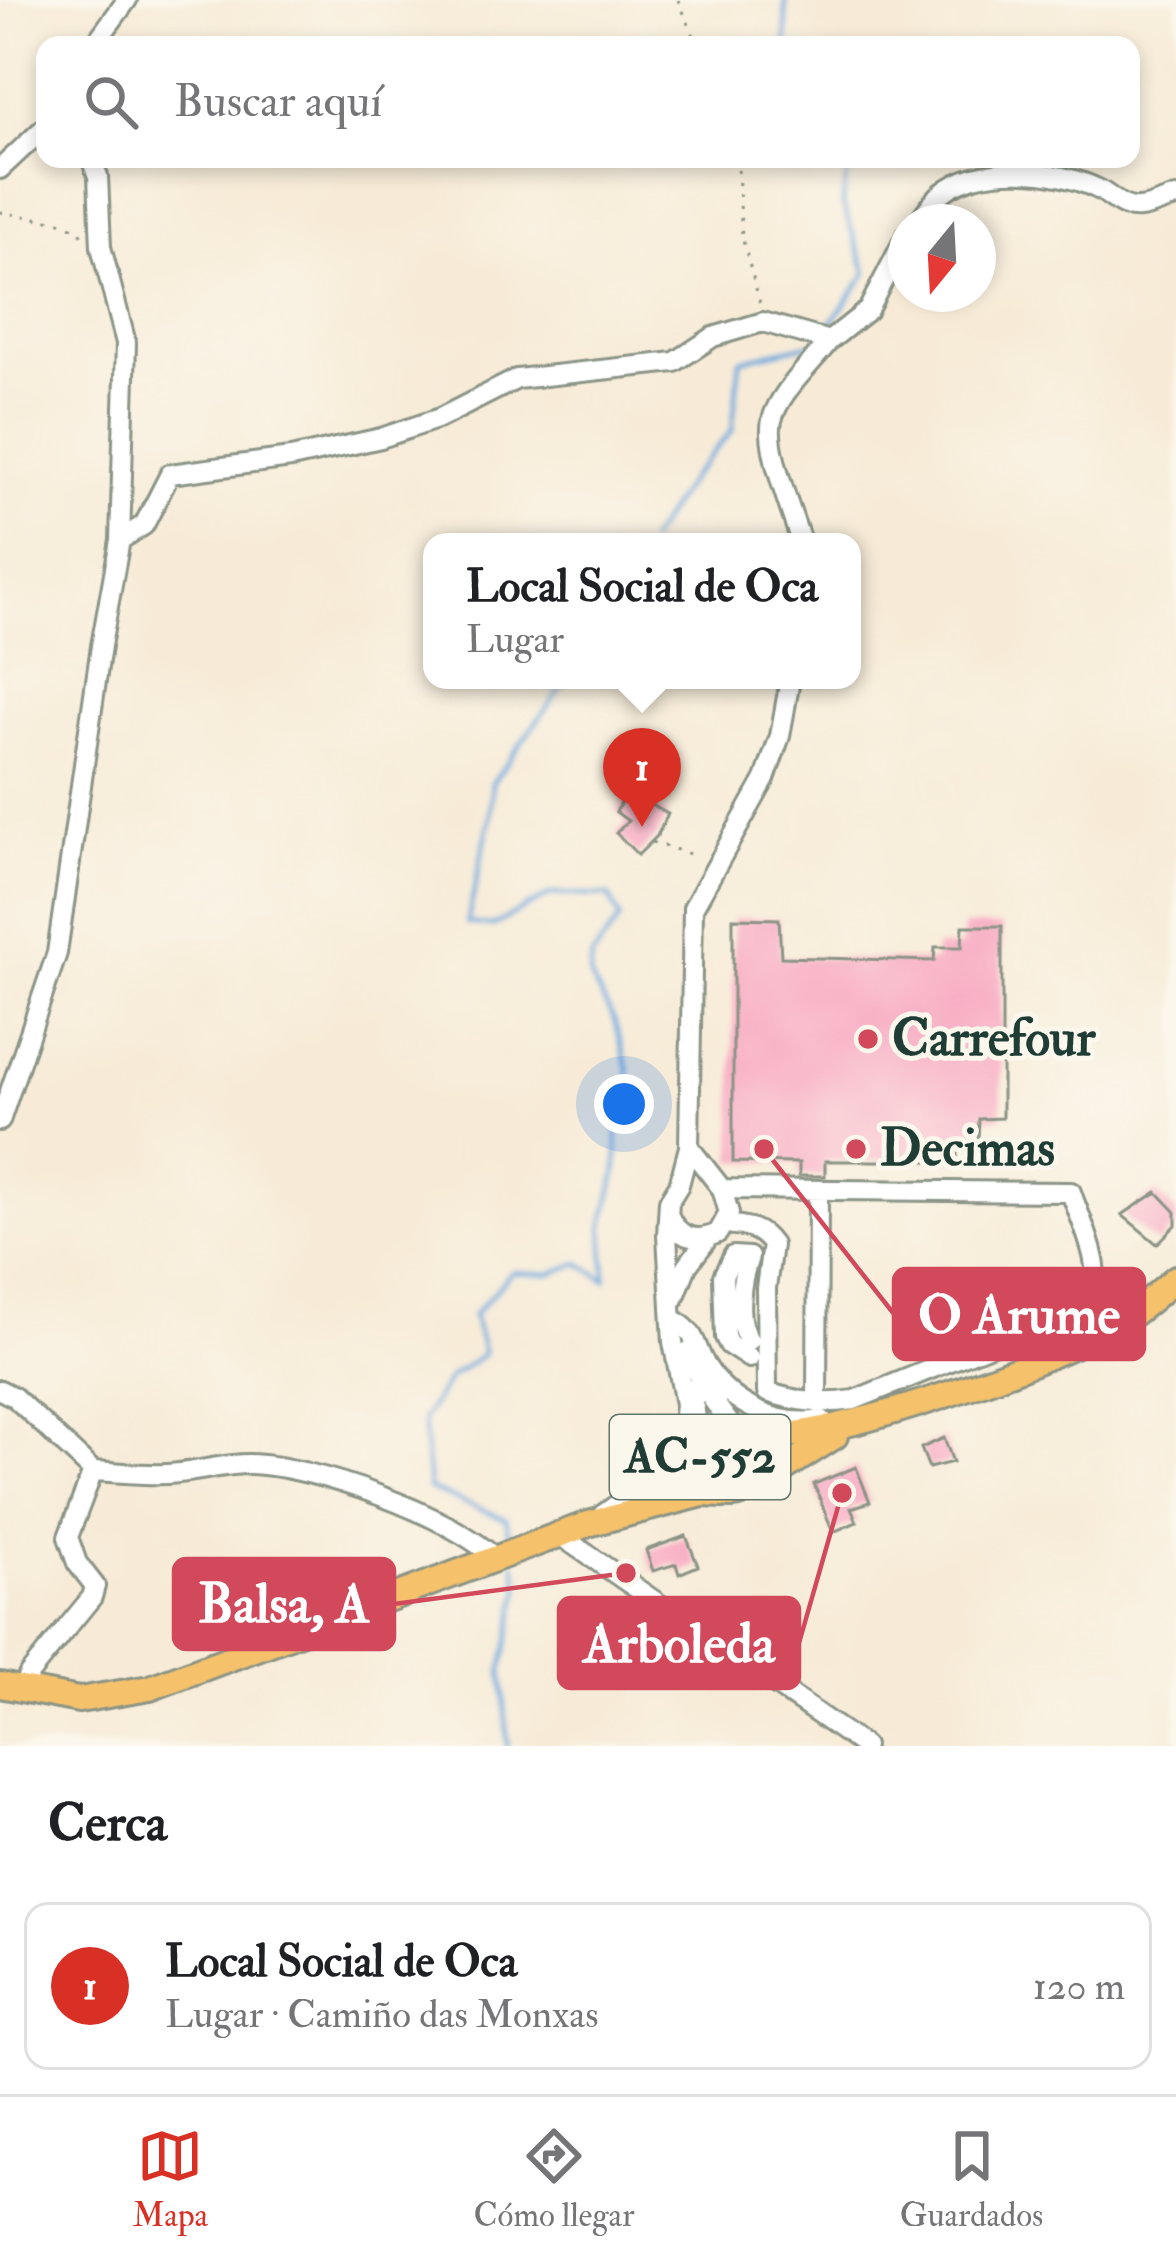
<!DOCTYPE html>
<html lang="es">
<head>
<meta charset="utf-8">
<style>
  :root { --surface:#fff; --page:#f2f2f2; --text:#202124; --muted:#757577; --line:#e0e0e0; --accent:#d93025 }
  body { margin:0; font-family:"IM FELL Double Pica",serif; background:var(--page); color:var(--text) }
  .compass { position:absolute; left:888px; top:204px; width:108px; height:108px; border-radius:50%; background:var(--surface); box-shadow:0 6px 18px #0003; rotate:198deg }
  .you { position:absolute; left:624px; top:1104px; width:42px; height:42px; margin:-30px; border:9px solid #fff; border-radius:50%; background:#1a73e8; box-shadow:0 0 0 18px #1a73e833 }
  .badge { display:grid; place-items:center; width:78px; height:78px; border-radius:50%; background:var(--accent); color:#fff; font-size:39px; font-weight:700 }
  .pin { position:absolute; translate:-50% -99px; filter:drop-shadow(0 3px 6px #0008) }
  .pin::after { content:''; position:absolute; top:63px; width:42px; height:36px; background:inherit; clip-path:polygon(0 0,100% 0,50% 100%) }
  .popup { position:absolute; left:423px; top:533px; width:438px; height:156px; box-sizing:border-box; display:grid; place-content:center; border-radius:24px; background:var(--surface); filter:drop-shadow(0 3px 9px #0005); font-size:39px; white-space:nowrap; color:var(--muted) }
  .popup b { font-size:45px; color:var(--text) }
  .popup::after { content:''; position:absolute; left:50%; top:100%; margin-left:-24px; border:24px solid transparent; border-top-color:var(--surface) }
  .list { margin:0; padding:0; list-style:none }
  h2 { display:flex; justify-content:space-between; align-items:center; height:156px; margin:0; padding:0 48px; font-size:51px }
  h2 small { font-size:39px; font-weight:400; color:var(--muted) }
  .list li { display:grid; grid-template-columns:78px 1fr auto; gap:36px; align-items:center; box-sizing:border-box; height:168px; margin:0 24px 24px; padding:0 24px; border:3px solid var(--line); border-radius:24px }
  .list b { display:block; font-size:45px; white-space:nowrap }
  .list p { margin:0; font-size:39px; white-space:nowrap; color:var(--muted) }
  .list em { font-size:39px; font-style:normal; color:var(--muted) }
  .icon { flex:none; width:66px; height:66px; fill:none; stroke:currentColor; stroke-width:2; stroke-linecap:round; stroke-linejoin:round }
  .map { position:relative; flex:none; width:1176px; height:1746px; overflow:hidden }
  .search { position:absolute; background:var(--surface); box-shadow:0 6px 18px #0003; left:36px; right:36px; top:36px; height:132px; display:flex; align-items:center; gap:30px; box-sizing:border-box; padding:0 42px; border-radius:24px; color:var(--muted); font-size:45px }
  .sheet { height:348px; background:var(--surface) }
  nav { display:flex; justify-content:space-around; align-items:center; box-sizing:border-box; height:168px; border-top:3px solid var(--line); background:var(--surface); font-size:33px; color:var(--muted) }
  nav a { display:grid; justify-items:center; gap:6px }
  nav .on { color:var(--accent) }
  .map>svg:first-child { display:block }
</style>
</head>
<body>
<div class="map">
<svg width="1176" height="1746" viewBox="0 0 1176 1746">
  <rect width="100%" height="100%" fill="#fbf7ec"/>
  <filter id="ink" filterUnits="userSpaceOnUse"><feTurbulence type="fractalNoise" baseFrequency=".00833" numOctaves="2"/><feDisplacementMap in="SourceGraphic" scale="24" xChannelSelector="R" yChannelSelector="G"/><feConvolveMatrix kernelMatrix="1 2 1 2 8 2 1 2 1" color-interpolation-filters="sRGB"/></filter>
  <filter id="wash" filterUnits="userSpaceOnUse"><feTurbulence type="fractalNoise" baseFrequency=".004" numOctaves="4" result="noise"/><feDisplacementMap in="SourceGraphic" scale="48" xChannelSelector="R" yChannelSelector="G"/><feGaussianBlur stdDeviation="2.7" result="paint"/><feColorMatrix in="noise" values="0 0 0 0 0 0 0 0 0 0 0 0 0 0 0 0 0 1.4 0 .05"/><feComposite in="paint" operator="in"/></filter>
  <g filter="url(#wash)">
    <rect width="100%" height="100%" fill="#f7ebd7"/>
    <g fill="none" stroke-linecap="round" stroke-linejoin="round">
      <path stroke="#6ca9de" stroke-width="4.5" d="M785,0L787,45
        M824,333L867,273L842,203L850,159
        M648,542L691,477L732,431L740,360L810,344
        M511,1546L506,1519L429,1489L423,1419L450,1377L484,1354L473,1315L512,1272L550,1274L579,1263L606,1280L603,1227L617,1170L618,1126L629,1071L614,1020L590,977L592,957L620,919L609,896L552,894L492,926L467,923L490,819L492,783L567,680
        M508,1746L502,1672L520,1589L515,1563"/>
    </g>
    <g id="blocks">
      <path fill="#f8a6c0" d="M626,791L668,814L657,836L638,855L616,833L628,821L616,812Z
        M733,918L779,919L781,957L934,961L935,947H962L963,926H1002V1118L979,1119L978,1143H957V1161H825V1176H799V1163L733,1162Z
        M1157,1192L1176,1212V1225L1157,1244L1122,1215Z
        M944,1438L953,1462L929,1468L921,1448Z
        M856,1467L870,1502L851,1508L857,1522L833,1532L814,1484Z
        M686,1536L698,1566L679,1574L676,1564L653,1571L646,1550Z"/>
    </g>
  </g>
  <g filter="url(#ink)">
    <use href="#blocks" fill-opacity="0" stroke="#8b9486" stroke-width="3"/>
    <g fill="none" stroke-linecap="round" stroke-linejoin="round">
      <g stroke="#8b9486" stroke-width="24">
        <path id="minor" d="M94,45L127,0
          M91,159L98,176L101,247L126,343L120,540L144,525L170,474L291,458L381,438L440,418L517,379L675,362L713,337L763,322L829,341L868,310L906,236
          M0,169L45,127
          M918,222C925,213 933,200 942,193C982,162 1056,169 1098,189C1112,196 1122,210 1140,208C1151,207 1165,200 1176,197
          M801,542C792,512 765,448 772,420C779,392 812,364 829,341
          M0,1121L57,953L101,646L120,540
          M722,1189L1071,1192C1082,1226 1112,1278 1084,1307L854,1400C822,1405 797,1402 767,1392L766,1288L772,1245C760,1227 746,1226 725,1224
          M669,1216C678,1238 697,1243 718,1233L729,1213L722,1189L689,1147
          M674,1299L687,1266L708,1238
          M675,1320C699,1336 693,1344 706,1366C730,1404 777,1428 822,1420
          M689,1351C698,1385 717,1405 737,1433
          M749,1358L729,1345L725,1337L723,1276L733,1256L749,1257C741,1279 734,1321 749,1340
          M692,1389L701,1456
          M0,1390L14,1397L93,1471C117,1472 142,1475 167,1474C194,1473 222,1464 249,1464C312,1465 451,1515 496,1559
          M817,1403L818,1192
          M602,1515L650,1481L672,1460L682,1435L685,1404L673,1342L667,1235L669,1201L679,1185L689,1147L693,908L765,779L780,736L790,680
          M558,1534L864,1746
          M22,1689L29,1674L92,1597L95,1586L77,1563L68,1537L93,1471"/>
      </g>
      <g stroke="#8b9486" stroke-width="30">
        <path id="major" d="M700 1464a31 31 0 1 1 62 0a31 31 0 1 1-62 0Z
          M746,1436C826,1446 1053,1362 1125,1319C1143,1308 1159,1292 1176,1278
          M753,1488L835,1436
          M639,1501L699,1466
          M0,1685L79,1700L150,1688L588,1524L703,1494L723,1495"/>
      </g>
      <path stroke="#8b9486" stroke-width="3" stroke-dasharray="3 9" stroke-linecap="butt" d="M678,0L698,45
        M733,159L738,171L742,237L760,303
        M0,212L66,223L85,236
        M652,842L696,856"/>
      <use href="#minor" stroke="#fff" stroke-width="18"/>
      <use href="#major" stroke="#f5c16b" stroke-width="24"/>
    </g>
  </g>
  <g fill="#d1495b" stroke="#fbf7ec" stroke-width="4.5">
    <circle cx="868" cy="1039" r="12"/>
    <circle cx="856" cy="1149" r="12"/>
  </g>
  <g text-anchor="middle" dominant-baseline="central" stroke-width="10" stroke-linejoin="round" paint-order="stroke">
    <rect fill="#fbf7ec" stroke="#61756b" stroke-width="3" x="610" y="1415" width="180" height="84" rx="9"/>
    <g font-size="48" font-weight="bold" fill="#1f3d34">
      <text x="700" y="1457">AC-552</text>
    </g>
    <g font-size="51" font-weight="bold" fill="#1f3d34" stroke="#fbf7ec" text-anchor="start">
      <text x="892" y="1039">Carrefour</text>
      <text x="880" y="1149">Decimas</text>
    </g>
  </g>
  <path fill="none" stroke="#d1495b" stroke-width="4.5" d="M764 1149L894 1314M626 1573L394 1604M842 1493L799 1643"/>
  <g fill="#d1495b" stroke="#fbf7ec" stroke-width="4.5">
    <circle cx="764" cy="1149" r="12"/>
    <circle cx="626" cy="1573" r="12"/>
    <circle cx="842" cy="1493" r="12"/>
  </g>
  <g fill="#d1495b" stroke="#d1495b" stroke-width="4.5">
    <rect x="894" y="1269" width="250" height="90" rx="12"/>
    <rect x="174" y="1559" width="220" height="90" rx="12"/>
    <rect x="559" y="1598" width="240" height="90" rx="12"/>
  </g>
  <g font-size="54" text-anchor="middle" font-weight="bold" fill="#fff">
    <text x="1019" y="1333">O Arume</text>
    <text x="284" y="1622">Balsa, A</text>
    <text x="679" y="1662">Arboleda</text>
  </g>
</svg>
<svg class="compass" viewBox="-18 -18 36 36"><path d="M0-13l5 13h-10z" fill="#e53935"/><path d="M0 13l5-13h-10z" fill="#757577"/></svg>
<div class="you"></div>
<div class="pin badge" style="left:642px;top:827px">1</div>
<div class="popup"><b>Local Social de Oca</b>Lugar</div>
<div class="search"><svg class="icon" aria-label="search" viewBox="0 0 24 24"><circle cx="10" cy="10" r="6"/><path d="M15 15l6 6"/></svg>Buscar aquí</div>
</div>
<section class="sheet">
<h2>Cerca<small></small></h2>
<ul class="list">
<li><span class="badge">1</span><div><b>Local Social de Oca</b><p>Lugar · Camiño das Monxas</p></div><em>120 m</em></li>
</ul>
</section>
<nav>
<a class="on"><svg class="icon" aria-label="map" viewBox="0 0 24 24"><path d="M3 6l6-2 6 2 6-2v14l-6 2-6-2-6 2zM9 4v14M15 6v14"/></svg>Mapa</a>
<a><svg class="icon" aria-label="directions" viewBox="0 0 24 24"><path d="M12 3l9 9-9 9-9-9zM9 14v-3h6M13 9l2 2-2 2"/></svg>Cómo llegar</a>
<a><svg class="icon" aria-label="saved" viewBox="0 0 24 24"><path d="M7 4h10v16l-5-4-5 4z"/></svg>Guardados</a>
</nav>
</body>
</html>
